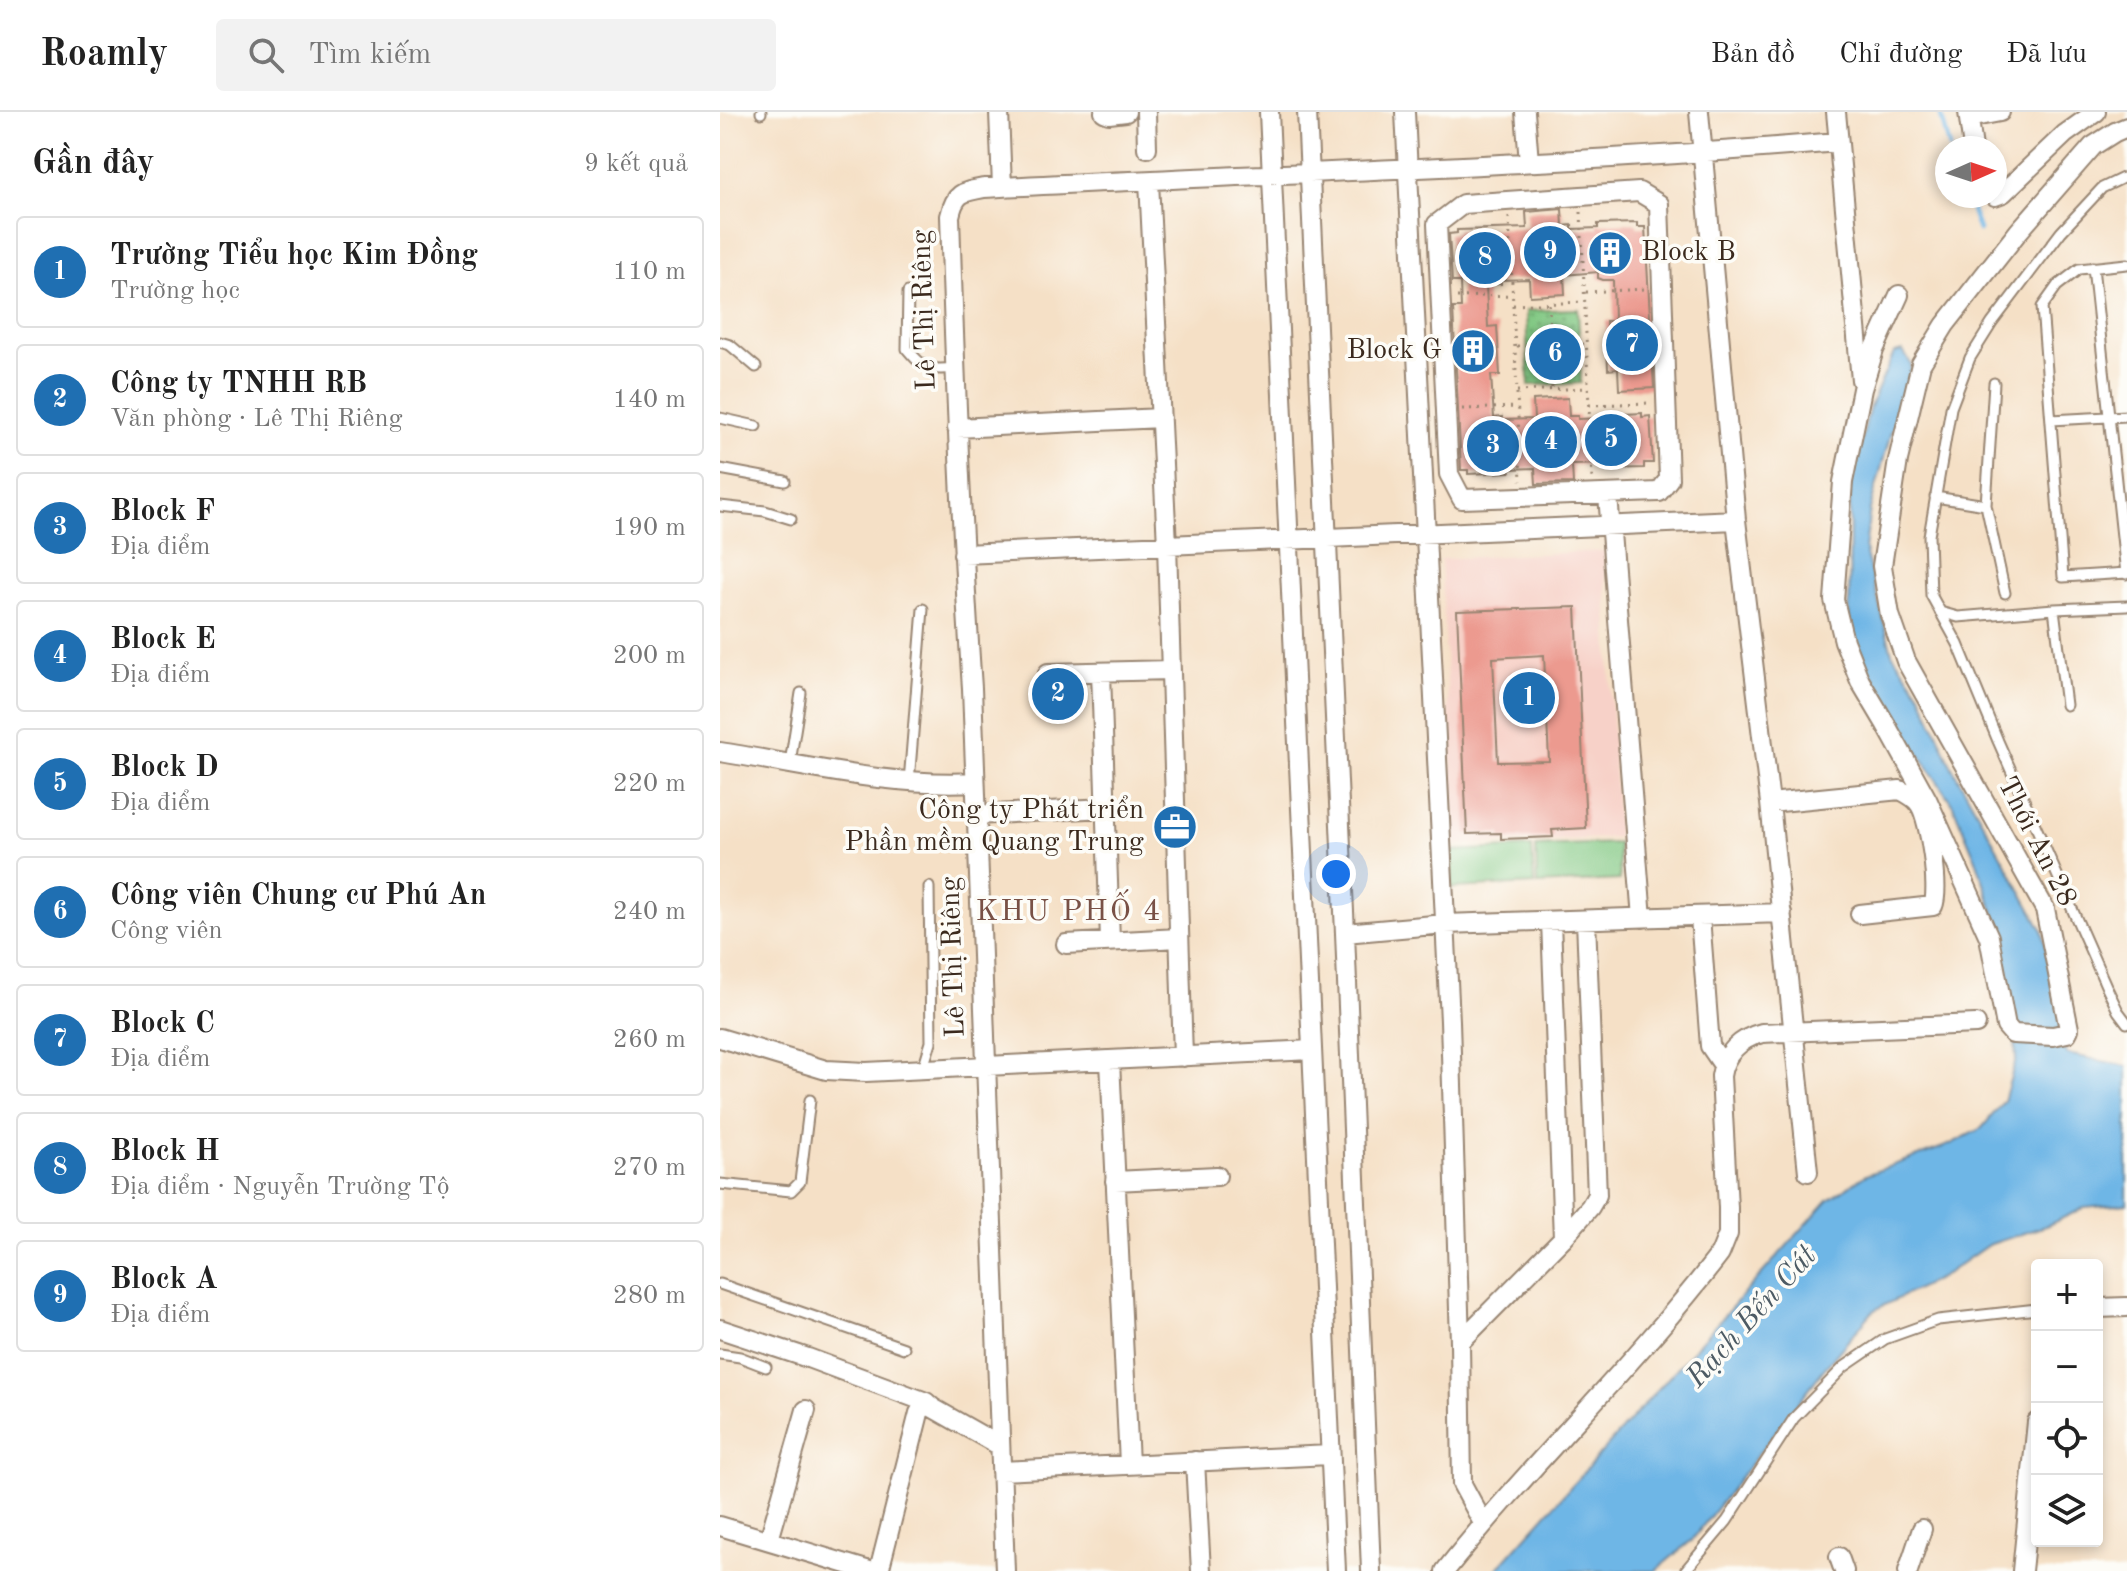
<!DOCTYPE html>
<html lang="vi">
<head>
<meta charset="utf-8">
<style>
  :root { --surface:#fff; --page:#f2f2f2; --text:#222; --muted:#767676; --line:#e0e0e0; --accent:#1f6fb2 }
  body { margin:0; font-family:"Old Standard TT",serif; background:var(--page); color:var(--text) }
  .controls { position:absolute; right:24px; bottom:24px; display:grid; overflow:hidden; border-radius:8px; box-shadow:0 4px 12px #0003 }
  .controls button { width:72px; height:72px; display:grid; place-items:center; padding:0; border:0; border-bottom:2px solid var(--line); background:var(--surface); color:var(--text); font:40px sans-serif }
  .compass { position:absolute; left:1215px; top:24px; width:72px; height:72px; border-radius:50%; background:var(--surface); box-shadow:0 4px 12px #0003; rotate:87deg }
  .you { position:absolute; left:616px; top:762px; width:28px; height:28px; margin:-20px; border:6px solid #fff; border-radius:50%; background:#1a73e8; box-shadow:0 0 0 12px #1a73e833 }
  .badge { display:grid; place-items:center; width:52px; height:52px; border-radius:50%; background:var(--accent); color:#fff; font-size:26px; font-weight:700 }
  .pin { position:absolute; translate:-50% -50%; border:4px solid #fff; box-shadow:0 2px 8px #0006 }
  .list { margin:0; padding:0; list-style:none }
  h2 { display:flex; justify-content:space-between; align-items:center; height:104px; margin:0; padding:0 32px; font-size:34px }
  h2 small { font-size:26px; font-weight:400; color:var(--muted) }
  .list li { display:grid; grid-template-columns:52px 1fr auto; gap:24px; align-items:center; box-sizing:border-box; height:112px; margin:0 16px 16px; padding:0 16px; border:2px solid var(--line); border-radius:8px }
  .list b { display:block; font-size:30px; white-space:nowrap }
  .list p { margin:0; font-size:26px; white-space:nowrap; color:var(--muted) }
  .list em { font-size:26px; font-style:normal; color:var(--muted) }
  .icon { flex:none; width:44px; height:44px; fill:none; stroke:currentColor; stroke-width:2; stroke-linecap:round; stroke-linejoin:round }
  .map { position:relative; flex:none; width:1407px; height:1459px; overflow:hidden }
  header { display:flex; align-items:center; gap:48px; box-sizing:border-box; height:112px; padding:0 40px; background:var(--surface); border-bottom:2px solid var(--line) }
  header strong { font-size:38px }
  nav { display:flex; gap:44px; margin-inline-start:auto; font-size:28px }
  .search { width:560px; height:72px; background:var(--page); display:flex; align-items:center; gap:20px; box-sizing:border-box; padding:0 28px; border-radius:8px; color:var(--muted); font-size:30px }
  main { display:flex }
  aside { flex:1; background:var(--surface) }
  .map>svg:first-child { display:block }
</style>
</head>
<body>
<header>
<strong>Roamly</strong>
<div class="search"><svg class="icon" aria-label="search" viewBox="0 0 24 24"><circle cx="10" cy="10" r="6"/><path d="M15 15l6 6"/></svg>Tìm kiếm</div>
<nav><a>Bản đồ</a><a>Chỉ đường</a><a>Đã lưu</a></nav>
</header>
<main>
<aside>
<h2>Gần đây<small>9 kết quả</small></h2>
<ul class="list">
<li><span class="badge">1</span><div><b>Trường Tiểu học Kim Đồng</b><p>Trường học</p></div><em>110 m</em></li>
<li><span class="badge">2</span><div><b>Công ty TNHH RB</b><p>Văn phòng · Lê Thị Riêng</p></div><em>140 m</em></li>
<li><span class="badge">3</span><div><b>Block F</b><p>Địa điểm</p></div><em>190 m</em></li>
<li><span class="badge">4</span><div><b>Block E</b><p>Địa điểm</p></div><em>200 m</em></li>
<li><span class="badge">5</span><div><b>Block D</b><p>Địa điểm</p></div><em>220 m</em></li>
<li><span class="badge">6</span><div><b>Công viên Chung cư Phú An</b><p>Công viên</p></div><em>240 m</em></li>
<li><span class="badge">7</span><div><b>Block C</b><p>Địa điểm</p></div><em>260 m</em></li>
<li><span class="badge">8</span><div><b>Block H</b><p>Địa điểm · Nguyễn Trường Tộ</p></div><em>270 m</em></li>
<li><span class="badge">9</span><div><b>Block A</b><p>Địa điểm</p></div><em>280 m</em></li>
</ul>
</aside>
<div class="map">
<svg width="1407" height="1459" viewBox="0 0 1407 1459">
  <defs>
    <pattern id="park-dots" width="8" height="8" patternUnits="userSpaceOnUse" patternTransform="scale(2)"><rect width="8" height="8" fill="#83c985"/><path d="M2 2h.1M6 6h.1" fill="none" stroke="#6ca36c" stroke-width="1.8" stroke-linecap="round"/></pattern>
  </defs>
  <rect width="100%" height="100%" fill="#fdfcf7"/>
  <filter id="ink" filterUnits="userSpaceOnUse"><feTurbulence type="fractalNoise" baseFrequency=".0125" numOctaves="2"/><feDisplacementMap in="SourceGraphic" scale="16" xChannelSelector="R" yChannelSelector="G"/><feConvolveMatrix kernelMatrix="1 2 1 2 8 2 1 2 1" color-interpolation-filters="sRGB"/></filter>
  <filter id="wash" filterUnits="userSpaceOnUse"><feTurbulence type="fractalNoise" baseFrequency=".006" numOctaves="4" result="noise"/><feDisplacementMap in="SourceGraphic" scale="32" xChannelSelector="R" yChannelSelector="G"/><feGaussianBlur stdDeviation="1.8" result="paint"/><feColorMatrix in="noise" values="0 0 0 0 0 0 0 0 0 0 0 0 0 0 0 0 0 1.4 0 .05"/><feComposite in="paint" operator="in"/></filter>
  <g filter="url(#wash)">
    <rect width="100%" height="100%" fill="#f5e0c6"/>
    <path fill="#f7d1c8" d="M884,439L898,725L735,733L721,447Z"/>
    <path fill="#83c985" stroke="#5f7a52" stroke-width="2" d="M898,731L900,768L817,772L816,734Z
      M812,735L814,772L732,776L730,739Z"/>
    <path fill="url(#park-dots)" stroke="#5f7a52" stroke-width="2" d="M858,197L861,271L809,273L806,199Z"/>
    <path fill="#6eb6e6" stroke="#547082" stroke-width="2" d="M1183,239L1191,252L1189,282L1171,320L1150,397L1145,438L1172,541L1201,583L1232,655L1322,817L1347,942L1407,954V1092L1364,1096L1328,1113L1268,1133L1222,1165L1154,1198L1105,1256L972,1428L935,1459H775L1108,1088L1146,1063L1229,1033L1262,1016L1284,989L1296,947L1293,894L1283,828L1257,750L1233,693L1170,598L1129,526L1130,376L1150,294L1174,241Z"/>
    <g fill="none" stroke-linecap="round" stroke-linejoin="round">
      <path stroke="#6eb6e6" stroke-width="5" d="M1220,0L1230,36
        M1247,84L1259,118"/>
    </g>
    <g id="blocks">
      <path fill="#ec9a8f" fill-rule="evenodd" d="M842,97L843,114L852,113V117L878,116V112L917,111V115H925L934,276L899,278L898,257L888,258L886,209H894L893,168H883L878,166V160L844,163L845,182L810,184L809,167L781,168V172L766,173L768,215L777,214L780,263H771L774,306L782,305V308L814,307L813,288L848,286L849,304H858V307L886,306V303L922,301V305L930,304L933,351H924V356L888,357V354H879V352L852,353L853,371L816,372L815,356L789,357L790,360L748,362V358H741L733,196H741L740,170H732L729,122L737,121V118L807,116L806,100Z
        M856,495L866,716L832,718L833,725L781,727V721L747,722L737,499ZM824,543L829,649L778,650L773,546Z"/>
    </g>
  </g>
  <g filter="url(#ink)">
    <use href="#blocks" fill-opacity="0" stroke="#988572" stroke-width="2"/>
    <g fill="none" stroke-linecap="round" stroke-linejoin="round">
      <g stroke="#988572" stroke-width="13">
        <path id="lane" d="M41,1V0
          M1407,64L1382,76L1341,120L1272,211L1250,246L1231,296L1209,424L1211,483L1238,532L1278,629L1387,876L1398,899L1407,911
          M1407,152L1359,157L1337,174L1322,195L1343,465L1407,461
          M1373,155L1406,462
          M188,180L187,237C204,257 208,259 235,256
          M0,230L10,233L36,255
          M0,306L36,314
          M1331,308L1407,304
          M0,357L65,369
          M1215,385L1266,393L1285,481
          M1266,393L1274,271
          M0,394L45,399L71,407
          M1334,497L1346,593
          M1220,500L1238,505L1334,497L1407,494
          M70,651L81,581
          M189,670L203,497
          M203,956L211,930L209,775
          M0,1072L71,1079L80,1070L90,988
          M0,1172L184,1236
          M0,1242L20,1245L46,1255
          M965,1459L1007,1409L1074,1306L1124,1255L1165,1227L1218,1208L1317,1197"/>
      </g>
      <g stroke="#988572" stroke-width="22">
        <path id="street" d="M279,0L282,75
          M384,0L389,2L406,0
          M426,0L427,36
          M549,0L616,1459
          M587,0L625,821L651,1459
          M685,0L730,909L740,1230L742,1372L763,1411
          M805,0L809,50
          M979,0L1016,408L1050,691L1088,1060
          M1116,0L1141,268
          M1248,0L1253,36
          M1249,6L1280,0
          M429,69L447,433L463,945
          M919,80L939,92L949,367L939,380L742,387L729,362L717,112L743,92Z
          M1275,84L1283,81L1345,22L1376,0
          M1179,183L1154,238L1142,277L1123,370L1114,488L1124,529L1140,569L1165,611L1207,687L1269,825L1286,914L1293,922L1333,924L1347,921L1349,917L1325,797L1186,549L1170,503L1162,454L1178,348L1201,252L1225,213L1298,120L1373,34L1395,20L1407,15
          M237,316L441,306
          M888,383L922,806
          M243,442L1016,408
          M381,560L390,829
          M328,561L451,558
          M0,640C85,653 169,675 255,670
          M1050,691L1180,678C1188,682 1196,686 1200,693C1210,709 1220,778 1213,794L1140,802
          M256,703L385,696
          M980,805L990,934L1003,953
          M831,809L843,1126
          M625,821L725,812L1062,801
          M346,832L459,826
          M0,926L106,958L146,960L592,938
          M390,949L409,1352
          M395,1069L497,1064
          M1377,1196L1407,1195
          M0,1217L88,1246L206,1290
          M740,1230L843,1126L870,1095L877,1083L866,808
          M475,1349L481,1459
          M281,1359L610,1343
          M0,1414L150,1459
          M49,1428L86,1298
          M1119,1445L1124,1459
          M159,1459L199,1301L206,1290L213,1296L280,1334
          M285,1459L252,576C241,419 235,262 230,104C235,81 242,80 264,76C549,61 834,54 1118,30
          M725,1459C812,1350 915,1253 1000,1142L1008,1122V1096L1001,964C1004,942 1021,926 1042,921L1256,912
          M1188,1459L1202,1417
          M1302,1459L1317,1310"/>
      </g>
      <path stroke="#988572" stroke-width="3" stroke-dasharray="2 6" stroke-linecap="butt" d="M861,100L872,368
        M789,105L801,369
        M866,180L926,177
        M737,185L793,183
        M829,192L830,224
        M793,193L865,190
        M821 233a9 9 0 1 1 18 0a9 9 0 1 1-18 0Z
        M838,233L866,232
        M797,234L821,233
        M831,242L832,278
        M797,279L868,276
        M869,293L929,291
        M742,297L798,295"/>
      <use href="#lane" stroke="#fff" stroke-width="9"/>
      <use href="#street" stroke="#fff" stroke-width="18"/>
    </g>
  </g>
  <defs>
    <g id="building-disc" transform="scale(2.3)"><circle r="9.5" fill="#1f6fb2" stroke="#fdfcf7"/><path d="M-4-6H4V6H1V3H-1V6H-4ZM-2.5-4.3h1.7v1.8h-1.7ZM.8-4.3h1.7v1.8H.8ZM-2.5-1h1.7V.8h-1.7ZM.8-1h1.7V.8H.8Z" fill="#fff"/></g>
    <g id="office-disc" transform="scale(2.3)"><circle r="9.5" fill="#1f6fb2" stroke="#fdfcf7"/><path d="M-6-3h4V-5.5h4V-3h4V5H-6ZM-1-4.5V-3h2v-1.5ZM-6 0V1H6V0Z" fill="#fff"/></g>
  </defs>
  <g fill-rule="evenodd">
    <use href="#building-disc" x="890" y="141"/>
    <use href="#building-disc" x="753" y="239"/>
    <use href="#office-disc" x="455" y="715"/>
  </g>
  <g text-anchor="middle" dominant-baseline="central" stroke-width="7" stroke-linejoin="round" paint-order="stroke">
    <g font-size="28" fill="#3b2a1e" stroke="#fdfcf7" text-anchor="end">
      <text x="921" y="141" text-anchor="start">Block B</text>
      <text x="722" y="239">Block G</text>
      <text x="424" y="699">Công ty Phát triển<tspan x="424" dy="32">Phần mềm Quang Trung</tspan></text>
    </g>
    <g font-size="28" fill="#3b2a1e" stroke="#fdfcf7">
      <text transform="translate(205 198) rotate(-92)">Lê Thị Riêng</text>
      <text transform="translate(1316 730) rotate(63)">Thới An 28</text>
      <text transform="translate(234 845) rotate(-92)">Lê Thị Riêng</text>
    </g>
    <g font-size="30" letter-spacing="2" fill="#795146" stroke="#fdfcf7">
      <text x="349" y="800">KHU PHỐ 4</text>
    </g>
    <g font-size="30" font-style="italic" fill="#4d5b64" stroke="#fdfcf7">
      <text transform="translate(1032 1205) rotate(-48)">Rạch Bến Cát</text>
    </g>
  </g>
</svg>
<div class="controls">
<button>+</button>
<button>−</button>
<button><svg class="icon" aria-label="locate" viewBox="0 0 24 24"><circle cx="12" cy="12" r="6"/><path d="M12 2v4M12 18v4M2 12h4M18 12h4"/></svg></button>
<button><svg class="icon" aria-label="layers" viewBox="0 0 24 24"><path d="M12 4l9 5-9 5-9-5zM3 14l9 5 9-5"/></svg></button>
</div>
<svg class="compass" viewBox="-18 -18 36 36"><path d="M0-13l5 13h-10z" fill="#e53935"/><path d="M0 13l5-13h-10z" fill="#767676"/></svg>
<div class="you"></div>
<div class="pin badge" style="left:809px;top:586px">1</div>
<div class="pin badge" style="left:338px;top:582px">2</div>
<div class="pin badge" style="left:773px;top:334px">3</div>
<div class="pin badge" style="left:831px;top:330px">4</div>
<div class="pin badge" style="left:891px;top:328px">5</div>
<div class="pin badge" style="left:835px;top:242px">6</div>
<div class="pin badge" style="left:912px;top:233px">7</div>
<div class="pin badge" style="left:765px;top:146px">8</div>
<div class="pin badge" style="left:830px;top:140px">9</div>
</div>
</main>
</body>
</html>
